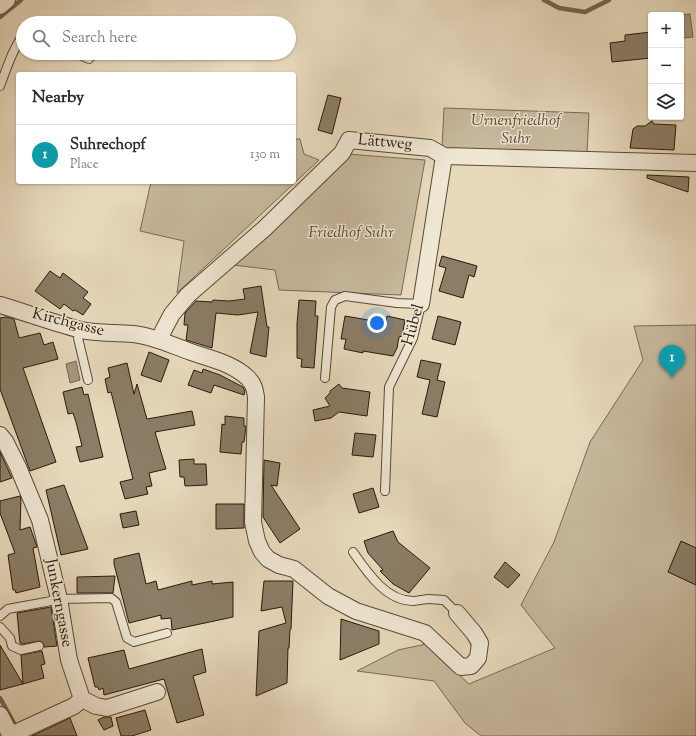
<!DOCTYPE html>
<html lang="en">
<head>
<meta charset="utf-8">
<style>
  :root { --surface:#fff; --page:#f2f2f3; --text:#2b2b33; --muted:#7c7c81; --line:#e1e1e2; --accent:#2563eb }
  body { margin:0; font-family:"Sorts Mill Goudy",serif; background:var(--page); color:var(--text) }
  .controls { position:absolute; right:12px; top:12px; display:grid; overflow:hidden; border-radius:4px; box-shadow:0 1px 3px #0004 }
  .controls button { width:36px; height:36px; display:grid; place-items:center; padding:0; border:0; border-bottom:1px solid var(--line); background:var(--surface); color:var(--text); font:20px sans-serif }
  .you { position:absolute; left:377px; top:323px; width:14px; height:14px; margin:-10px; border:3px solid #fff; border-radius:50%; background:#1a73e8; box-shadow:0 0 0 6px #1a73e833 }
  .badge { display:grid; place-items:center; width:26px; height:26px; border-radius:50%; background:var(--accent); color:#fff; font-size:13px; font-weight:700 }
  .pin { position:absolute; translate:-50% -33px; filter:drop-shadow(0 1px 2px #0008) }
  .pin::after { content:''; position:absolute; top:21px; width:14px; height:12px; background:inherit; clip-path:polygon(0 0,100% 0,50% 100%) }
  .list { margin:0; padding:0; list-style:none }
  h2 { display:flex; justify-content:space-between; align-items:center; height:52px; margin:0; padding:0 16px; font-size:17px }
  h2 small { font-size:13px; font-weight:400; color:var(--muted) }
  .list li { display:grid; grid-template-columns:26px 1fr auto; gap:12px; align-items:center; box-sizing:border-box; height:60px; padding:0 16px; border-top:1px solid var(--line) }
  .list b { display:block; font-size:15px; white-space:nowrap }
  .list p { margin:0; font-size:13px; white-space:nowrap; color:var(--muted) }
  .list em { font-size:13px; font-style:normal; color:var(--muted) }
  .icon { flex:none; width:22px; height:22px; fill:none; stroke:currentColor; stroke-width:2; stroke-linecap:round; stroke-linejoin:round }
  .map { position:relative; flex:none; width:696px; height:736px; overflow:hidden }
  .search { position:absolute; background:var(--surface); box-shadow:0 1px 3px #0004; left:16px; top:16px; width:280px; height:44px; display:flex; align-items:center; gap:10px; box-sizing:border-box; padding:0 14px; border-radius:22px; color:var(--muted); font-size:15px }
  .panel { position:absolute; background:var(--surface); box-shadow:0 1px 3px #0004; left:16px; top:72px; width:280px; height:112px; border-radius:4px }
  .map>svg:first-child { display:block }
</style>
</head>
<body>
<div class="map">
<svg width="696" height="736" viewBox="0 0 696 736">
  <rect width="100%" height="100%" fill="#e7d9bc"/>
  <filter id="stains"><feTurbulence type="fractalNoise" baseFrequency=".005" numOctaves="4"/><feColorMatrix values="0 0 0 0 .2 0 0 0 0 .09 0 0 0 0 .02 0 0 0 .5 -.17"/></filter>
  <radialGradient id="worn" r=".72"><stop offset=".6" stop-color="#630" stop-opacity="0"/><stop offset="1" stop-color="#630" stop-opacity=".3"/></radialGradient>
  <path fill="#c7b99d" stroke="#786a52" d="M444,108L589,113L587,153L442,148Z
    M294,139H300L304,154L319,160L177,293L184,241L140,231L151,182H294Z
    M347,154L425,160L401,295L279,290L275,270L233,265Z
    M696,325V736H481L465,723L434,681L357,671L398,650L426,644L469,684L555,648L521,605L554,542L590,442L643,360L634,326Z"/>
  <path fill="#a6987f" stroke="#74664f" d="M690,14L693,37L682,38L681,15H680Z
    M76,361L80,380L70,383L66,364Z"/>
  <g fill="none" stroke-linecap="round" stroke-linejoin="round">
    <path stroke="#74664f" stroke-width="4.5" d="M544,0L559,8L585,12L609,0
      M0,17L21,0
      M0,698L14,723"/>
  </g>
  <path fill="#8b7d66" stroke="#281a08" d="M651,32V58L612,62L610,43L625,41V35Z
    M328,95L341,98L332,134L318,130Z
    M652,121L654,124L676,125L674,150L630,148L633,129L637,126H645Z
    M647,175L689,177L688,192L647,178Z
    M442,256L477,266L474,277L469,275L463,298L439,291L446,268L439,266Z
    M50,271L60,278L63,273L88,292L83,298L91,304L83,315L75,310L73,311L64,304L60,309L35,291Z
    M261,286L267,327H269L266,357L250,353L258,312L238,315L216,313L212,348L186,340L188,325H184L185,313L196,301L212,302L213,300L229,301L245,299L243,289Z
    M299,300L316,301L315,316H318L314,368L301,367L302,359L297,358V324Z
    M345,316L386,323L387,316L405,320L402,336L399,337L397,348L393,356L363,351V353L344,349L346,339H341Z
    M438,316L461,322L455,345L432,339Z
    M6,317L14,319L19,338L40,333L44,345L53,342L58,359L23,368L56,462L30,471L0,389V318Z
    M149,352L169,360L161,382L141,375Z
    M421,360L441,364L437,380L445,382L437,417L422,414L430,380L417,377Z
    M127,363L134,394L137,384L147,419L192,411L195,425L155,432L166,469L149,473L152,486L146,487L148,494L125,499L120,482L133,479L111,392L108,393L105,379L110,377L108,368Z
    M203,369L220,375L243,387L245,391L244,395L214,385L211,393L188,385L194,370L202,373Z
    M339,384L342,388L370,392L367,416L339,412L331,418L315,421L313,410L330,406L325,398L330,393V391Z
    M82,387L84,395L88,394L103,457L80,462L76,447L82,446L76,422L73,413L68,414L63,392Z
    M225,416L244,418V426H246L244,442H242L241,454L220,452L222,424L225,425Z
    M355,433L376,435L373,457L352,455Z
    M0,452L12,478L0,482Z
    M194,459V464H206L207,485L185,486L184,477H180L179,460Z
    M264,460L280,463L277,486L271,485L300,529L280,543L263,517Z
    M64,485L88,549L61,555L46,490Z
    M373,488L379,507L359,513L353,494Z
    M20,496L21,499L20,530L30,527L35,541L37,547L33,548L40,587L16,593L15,590H13L8,555L15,553L0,513V501Z
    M216,504H244V528L216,529Z
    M136,511L139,525L123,528L120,514Z
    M393,531L398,542L430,568L409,593L393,584L380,571L383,570L368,553L364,541Z
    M681,541L696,548V585L668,572Z
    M139,553L146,584L156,581L158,590L192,581V585L212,581V584L233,582V617L172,630L171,618L161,619V615L129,623L114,564V559Z
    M505,562L520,575L508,588L494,577Z
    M115,576L113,593H77V577Z
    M264,581H293L291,629H290L289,648H288L287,683L256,696L259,631L286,623L282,607L261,611Z
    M51,607L57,646L44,647L43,643L40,641L22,644L20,643L17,613Z
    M341,619L379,631V644L340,660Z
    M0,645L23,684L0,690Z
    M202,649L206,672L193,676L204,715L177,723L164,679L104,695L103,688L99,690L98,687H95L88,658L124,650L129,669Z
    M42,651L45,664L41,665L44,678L23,684L21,655Z
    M145,710L151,730L132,736H121L116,718Z
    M104,717H111L113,726L104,730L98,720Z
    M70,718L77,736H32Z"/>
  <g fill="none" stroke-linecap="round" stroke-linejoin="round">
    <g stroke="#584a35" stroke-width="10">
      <path id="service" d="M40,23H54
        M79,53L80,55L89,59
        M0,86C7,68 12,50 23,35
        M82,330L78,338L88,380
        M325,378L331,307L335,300L345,296L397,303L421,304L413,338L389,387L385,491
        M353,552C367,572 386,601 413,601C419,601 424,599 429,599C434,599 439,600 444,600L457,613
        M0,616L8,609L46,602L59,599L111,598L116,602L127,638L134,642L167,633
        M0,627L10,638L12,646L21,650L39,646"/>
    </g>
    <g stroke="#584a35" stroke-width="18">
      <path id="minor" d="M0,6L7,0
        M421,304L444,156
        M0,305C27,313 54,323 81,330C99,334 115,332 133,334C153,336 171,345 191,352C211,359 232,363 248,378C254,384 255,390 256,397L253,522L257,541L262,552L268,559L279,565L294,569L328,596L356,611L425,633L461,667L471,666L478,658L480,643L474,633L457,613
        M160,340L163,331L172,314L188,295L264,229L342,153L349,140L430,148L444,156L696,163
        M0,435L5,441L18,467L40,520L59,599L69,660L82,699L74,706L11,735
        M82,699L96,706L107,708L157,692
        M0,715L11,736"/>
    </g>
    <use href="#service" stroke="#efe6d3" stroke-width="8"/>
    <use href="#minor" stroke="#efe6d3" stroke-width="16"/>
  </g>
  <g text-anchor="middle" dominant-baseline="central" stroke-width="3" stroke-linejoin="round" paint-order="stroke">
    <g font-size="16" font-style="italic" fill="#584a35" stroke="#efe6d3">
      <text x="516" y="121">Urnenfriedhof<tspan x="516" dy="18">Suhr</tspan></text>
      <text x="351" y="233">Friedhof Suhr</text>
    </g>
    <g font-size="16" fill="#281a08" stroke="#efe6d3">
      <text transform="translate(385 143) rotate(5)">Lättweg</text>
      <text transform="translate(68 323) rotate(14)">Kirchgasse</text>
      <text transform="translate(414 325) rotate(-74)">Hübel</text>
      <text transform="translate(58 603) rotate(79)">Junkerngasse</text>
    </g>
  </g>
  <rect width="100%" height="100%" filter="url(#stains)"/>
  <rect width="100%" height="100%" fill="url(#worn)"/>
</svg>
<div class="controls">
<button>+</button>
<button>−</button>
<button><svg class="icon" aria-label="layers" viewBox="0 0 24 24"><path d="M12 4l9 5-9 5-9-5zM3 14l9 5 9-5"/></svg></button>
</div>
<div class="you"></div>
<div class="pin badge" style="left:672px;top:378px;background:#0f9aa8">1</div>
<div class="search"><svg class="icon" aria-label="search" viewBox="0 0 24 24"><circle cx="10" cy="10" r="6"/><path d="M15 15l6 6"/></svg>Search here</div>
<section class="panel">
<h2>Nearby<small></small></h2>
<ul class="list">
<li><span class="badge" style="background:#0f9aa8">1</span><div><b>Suhrechopf</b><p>Place</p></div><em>130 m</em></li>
</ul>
</section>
</div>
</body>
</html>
